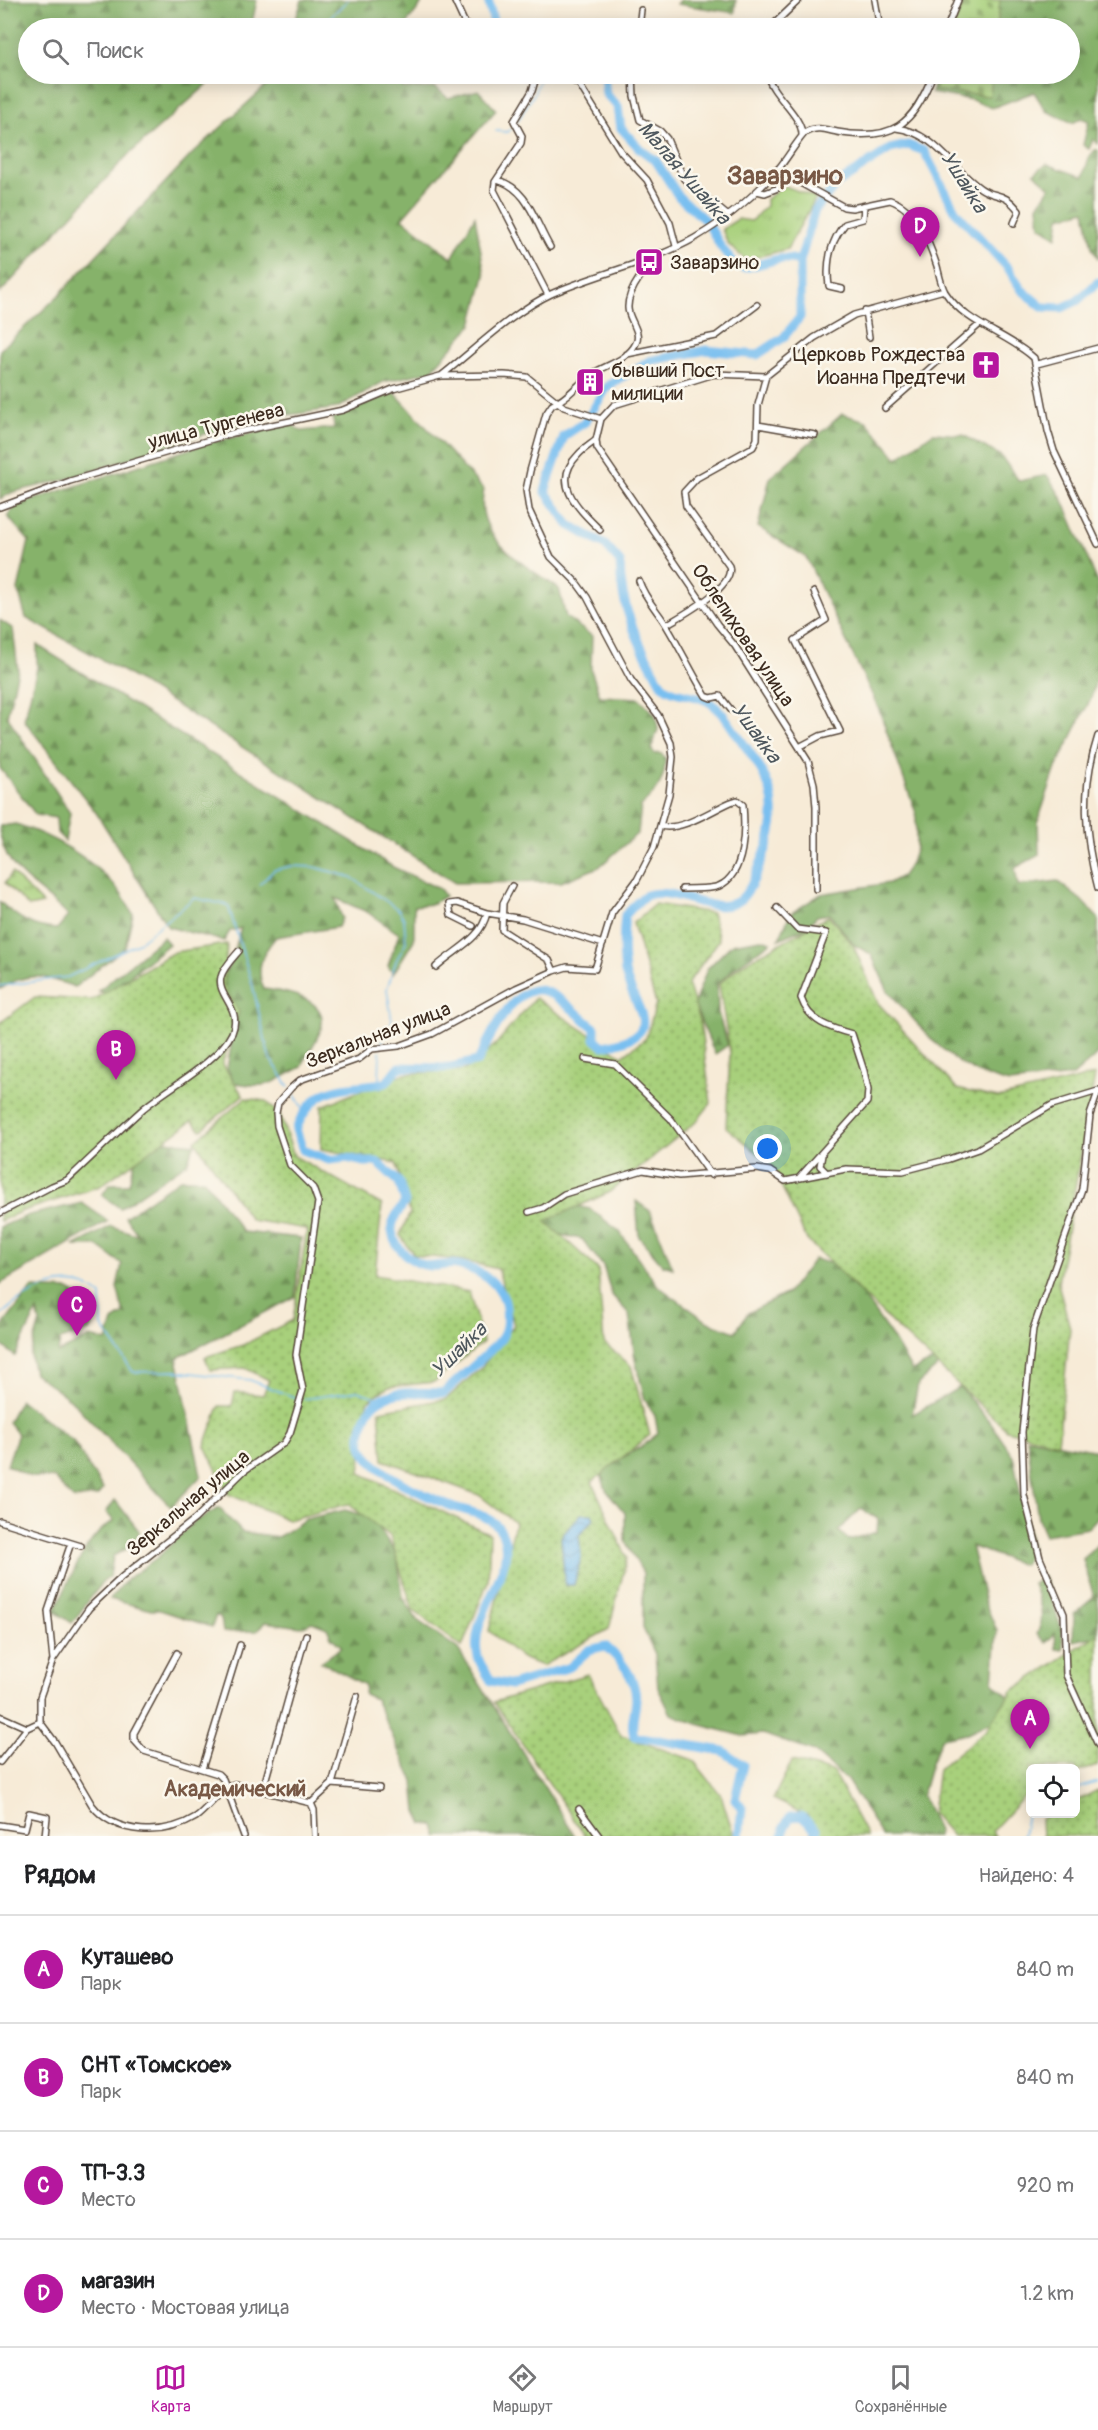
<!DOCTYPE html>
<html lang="ru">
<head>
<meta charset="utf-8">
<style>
  :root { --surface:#fff; --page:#f6f6f6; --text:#202124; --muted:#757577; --line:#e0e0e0; --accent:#b5179e }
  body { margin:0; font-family:Pangolin,sans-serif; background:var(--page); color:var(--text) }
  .controls { position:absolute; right:18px; bottom:18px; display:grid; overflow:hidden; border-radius:9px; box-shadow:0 3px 15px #0003 }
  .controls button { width:54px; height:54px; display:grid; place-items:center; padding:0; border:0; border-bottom:2px solid var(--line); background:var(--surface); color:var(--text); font:30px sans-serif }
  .you { position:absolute; left:768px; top:1149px; width:21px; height:21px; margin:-15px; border:4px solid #fff; border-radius:50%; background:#1a73e8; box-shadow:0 0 0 9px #1a73e833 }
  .badge { display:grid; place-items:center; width:39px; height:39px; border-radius:50%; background:var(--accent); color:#fff; font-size:20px; font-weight:700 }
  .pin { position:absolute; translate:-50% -50px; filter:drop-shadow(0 2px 3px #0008) }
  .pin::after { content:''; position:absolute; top:32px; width:21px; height:18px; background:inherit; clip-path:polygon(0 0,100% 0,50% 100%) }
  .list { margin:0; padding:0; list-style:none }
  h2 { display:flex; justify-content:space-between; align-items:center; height:78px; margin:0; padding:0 24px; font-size:26px }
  h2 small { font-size:20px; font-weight:400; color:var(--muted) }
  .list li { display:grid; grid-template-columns:39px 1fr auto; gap:18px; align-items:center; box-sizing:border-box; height:108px; padding:0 24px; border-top:2px solid var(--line) }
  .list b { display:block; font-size:22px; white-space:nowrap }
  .list p { margin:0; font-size:20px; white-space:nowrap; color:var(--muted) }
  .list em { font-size:20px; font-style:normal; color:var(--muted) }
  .icon { flex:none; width:33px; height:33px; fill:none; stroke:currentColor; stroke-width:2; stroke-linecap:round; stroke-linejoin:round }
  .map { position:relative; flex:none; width:1098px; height:1836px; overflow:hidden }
  .search { position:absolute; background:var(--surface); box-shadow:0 3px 15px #0003; left:18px; right:18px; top:18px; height:66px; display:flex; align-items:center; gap:15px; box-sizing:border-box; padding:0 21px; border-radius:33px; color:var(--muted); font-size:22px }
  .sheet { height:510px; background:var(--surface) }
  nav { display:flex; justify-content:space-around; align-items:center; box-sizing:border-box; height:84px; border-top:2px solid var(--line); background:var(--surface); font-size:16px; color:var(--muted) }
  nav a { display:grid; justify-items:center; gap:3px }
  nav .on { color:var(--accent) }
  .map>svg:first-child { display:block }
</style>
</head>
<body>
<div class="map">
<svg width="1098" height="1836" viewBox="0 0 1098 1836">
  <defs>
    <pattern id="grass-tufts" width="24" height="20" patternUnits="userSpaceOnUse" patternTransform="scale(1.5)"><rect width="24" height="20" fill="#a8d07b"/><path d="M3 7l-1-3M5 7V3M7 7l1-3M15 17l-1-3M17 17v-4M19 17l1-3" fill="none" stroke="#8aa964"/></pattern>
    <pattern id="forest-firs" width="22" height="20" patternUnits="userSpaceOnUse" patternTransform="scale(1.5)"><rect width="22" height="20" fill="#86b26b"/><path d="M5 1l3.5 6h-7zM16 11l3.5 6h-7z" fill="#6f9157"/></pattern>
    <pattern id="cemetery-stones" width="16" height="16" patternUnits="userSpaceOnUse" patternTransform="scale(1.5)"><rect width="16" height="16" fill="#a8d07b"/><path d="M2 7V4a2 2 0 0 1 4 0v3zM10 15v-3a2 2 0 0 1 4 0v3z" fill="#8aa964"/></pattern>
    <pattern id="garden-dots" width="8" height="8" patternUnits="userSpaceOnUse" patternTransform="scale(1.5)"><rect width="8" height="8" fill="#a8d07b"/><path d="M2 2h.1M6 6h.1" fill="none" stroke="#8aa964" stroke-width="1.8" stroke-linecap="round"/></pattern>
    <pattern id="water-waves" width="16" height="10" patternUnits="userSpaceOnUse" patternTransform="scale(1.5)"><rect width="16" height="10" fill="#79bff0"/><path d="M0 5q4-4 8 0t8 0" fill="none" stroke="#649bc2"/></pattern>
  </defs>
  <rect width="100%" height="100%" fill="#fbf7ec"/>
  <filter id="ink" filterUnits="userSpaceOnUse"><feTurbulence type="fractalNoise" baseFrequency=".0167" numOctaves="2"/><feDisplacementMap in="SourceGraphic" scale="12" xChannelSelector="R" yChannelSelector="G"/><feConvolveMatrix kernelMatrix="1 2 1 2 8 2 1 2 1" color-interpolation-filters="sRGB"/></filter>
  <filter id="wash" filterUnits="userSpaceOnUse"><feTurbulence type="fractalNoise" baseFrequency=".008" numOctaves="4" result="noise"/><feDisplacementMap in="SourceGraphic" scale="24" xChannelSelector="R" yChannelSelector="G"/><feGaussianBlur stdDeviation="1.35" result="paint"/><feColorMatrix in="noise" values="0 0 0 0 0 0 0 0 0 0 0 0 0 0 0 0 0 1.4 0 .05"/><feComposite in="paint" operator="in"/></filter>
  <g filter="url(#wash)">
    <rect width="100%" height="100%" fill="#f7ebd7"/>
    <path fill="url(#grass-tufts)" stroke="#727d4c" stroke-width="1.5" d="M785,186L816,198L787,249L746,260L728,244L722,229L738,219L751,221L766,206V199Z
      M12,873L43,904L29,907L5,883Z"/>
    <path fill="url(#forest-firs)" stroke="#606e44" stroke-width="1.5" fill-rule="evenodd" d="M0,0H257L251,28H28V74H212L211,81L125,158L0,293Z
      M302,0H422L421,5L403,28H293Z
      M681,0H736L735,13L677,4Z
      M962,0H1098V144L1093,139L1089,149L1083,145L1089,121L1081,118L1073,123L1046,111L1034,92L992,108L972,100L931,93L936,74H1070V28H952Z
      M275,74H401L403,88H436L448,98L478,90L496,110L402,218L452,258L475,216L485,276L472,325L431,371L383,382L337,408L275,417L211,432L64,480L13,492L0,499V350L55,299L193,153L266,86Z
      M1095,150H1098V258L1092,248L1085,210L1060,217L1057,237L1040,226L1038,206L1050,187L1034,173L1047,164L1083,177L1089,158Z
      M394,392L484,490C472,538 526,565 559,589L566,617L592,636L591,670L600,696L639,698L655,714L658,729L651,749L655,754L660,753L665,757C666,779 657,792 641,806L638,833L599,867L561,882L455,883L126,673L26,618L18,590L29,541L7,516L17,505L205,444L291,424L301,431L334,428L333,418Z
      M842,414L866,421L897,458L933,433L963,435L1001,456L1019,481L1047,475L1062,498L1098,583V673L1091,698L1056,768L1038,821L1039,855L1015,868L1018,886L1057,881L1081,900L1098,918V1054L1073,1076L1009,1083L980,1074L958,1062L933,1041L888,991L871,954L854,945L830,914L817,916L809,926L779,939L790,914L821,894L889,883L902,876L911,863L916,848V813L878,707L806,557L758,527L770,478Z
      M0,620L13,629L18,670L7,716L70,813L65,841L57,833L56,818L36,815L0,768Z
      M37,645L393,867L440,889L445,896L432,904L414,906V940L393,974L388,966L399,934L367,912L335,898L342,918L338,927L276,937C262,953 255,969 264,989C289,992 338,1000 317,1038C312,1049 306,1056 302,1067C269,1083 275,1089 235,1083L227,1068L232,1041L222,978L231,963L241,928L230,931L224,941L168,927L97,814L24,720L37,668Z
      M16,824C52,836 86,855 112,883C121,891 127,904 133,914L125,947L75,987C42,976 31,970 0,989V902C18,918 32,928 57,929L68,916C41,887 0,871 0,826Z
      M163,937L169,944L109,993L98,991Z
      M761,939L771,942L738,965L717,984L718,1013L728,1045L715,1054L694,1004L707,969L732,944Z
      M164,1141L195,1144L187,1163L120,1208L102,1195L110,1184H129L135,1159Z
      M180,1179H204L243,1232L301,1238L295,1297L177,1358L201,1476L171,1507L71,1400L34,1373L30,1355L40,1322L37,1311L15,1356L0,1344V1329L32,1288L69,1290L92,1303L93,1322L89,1331L60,1340L58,1353L90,1337L107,1341L113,1321L124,1314L117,1287L122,1264L97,1246H74L111,1226L138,1235L125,1217Z
      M636,1201L650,1211L673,1268L663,1265L639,1237Z
      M82,1203L108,1221L0,1284V1227L29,1215Z
      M565,1204L590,1209L619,1231L658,1286L708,1322L735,1332L748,1313L788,1293L814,1259L833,1264L864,1297L892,1337L912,1371L933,1361L938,1366L918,1384L912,1415L960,1387L990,1422L1013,1456L1032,1551L1023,1565L971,1546L985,1603L997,1631L993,1683L1011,1698L1007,1732L988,1723L967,1733L942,1738L931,1763L922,1795L938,1830L937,1836H882L847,1780L814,1752L763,1734L743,1736L697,1724L671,1714L658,1688L655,1654L643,1628V1573L625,1541V1513L606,1490L600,1471C618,1459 644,1448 658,1433L655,1416L645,1400L635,1359L629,1314L612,1295L603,1266L582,1239L535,1230L529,1219ZM861,1509L878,1519L877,1532L849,1540L838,1531Z
      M20,1400L73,1441L103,1489L97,1496L73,1499L54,1478L31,1477L7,1465L18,1434L8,1422Z
      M1027,1438L1098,1451V1517L1088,1528L1045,1535L1038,1519Z
      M115,1500L139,1531L134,1545L113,1556L110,1576L102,1583L72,1623L54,1611C71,1582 83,1537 114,1521L106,1512Z
      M219,1508L242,1532L278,1537L306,1519L345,1510L373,1518L397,1556L403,1597L417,1620L458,1649L575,1836H437L434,1825L423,1824L417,1811L414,1782L375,1699L364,1694L365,1685L321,1662L342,1647L331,1637L327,1628L312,1622L301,1627L265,1622L257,1631L223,1632L221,1618L216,1615L212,1627L160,1610H151L110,1599L127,1579L158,1557L194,1522Z
      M1098,1544V1636L1073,1641L1074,1614L1094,1597L1083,1559Z
      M1044,1576L1062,1631L1063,1650L1056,1649L1055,1633L1046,1643L1037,1634C1046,1615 1040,1603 1033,1584Z"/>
    <path fill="url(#cemetery-stones)" stroke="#727d4c" stroke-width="1.5" d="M966,0H1000L997,28H953Z
      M938,74H992L990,96L934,90Z"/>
    <path fill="url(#garden-dots)" stroke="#727d4c" stroke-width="1.5" d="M655,904L712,913L719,940L688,983L700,1022L711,1103L696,1122L608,1193L545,1221L598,1269L604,1343L631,1366L650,1435L592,1482L627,1558L609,1629L542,1666L522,1658L489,1631L515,1523L479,1495L383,1460L379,1411L446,1399L481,1368L514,1325L498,1269L460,1260L414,1255L400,1235L410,1213L396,1163L321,1149L322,1106L403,1074L465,1070L496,1044L535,998L622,1056L646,1038L656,1004L633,923Z
      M829,916L853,945L878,1003L957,1089L998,1098L1095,1075L1058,1283L1070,1328L1058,1443L1007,1430L893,1324L807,1240L771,1164L726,1127L730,1053L719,984L741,965Z
      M227,944L224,986L239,1012L222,1064L243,1095L201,1130L192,1121L100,1186L20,1212L0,1221V1023L35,997L92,1000L174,952Z
      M245,1098L266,1101L280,1115L294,1156L382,1205L375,1275L469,1292L483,1342L434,1382L388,1387L367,1402L360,1473L490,1534L488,1581L462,1647L413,1610L390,1536L348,1504L288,1520L228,1494L205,1446L219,1406H232L235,1392L263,1395L269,1380L245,1368L210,1370L205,1357L243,1345L293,1320L307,1229L251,1220L195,1141Z
      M1098,1634V1766L1076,1772V1768H1030V1790L992,1831L995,1836H952L932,1813L938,1769L985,1731L1012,1691Z
      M588,1674L621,1735L693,1760L721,1795L734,1836H585L494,1702Z
      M792,1761L833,1772L867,1836H813L808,1816L773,1799Z
      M1098,1790V1836H1042L1041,1819L1051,1814H1076V1801Z"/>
    <path fill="url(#water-waves)" stroke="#5a7487" stroke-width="1.5" d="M581,1514H592L594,1519L579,1535L581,1558L574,1585H565L561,1537Z"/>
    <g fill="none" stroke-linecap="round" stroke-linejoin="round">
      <path stroke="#79bff0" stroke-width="1.5" d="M319,28L348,0
        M517,122L534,94L541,74
        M496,131L507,132L514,126
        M260,884L274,870L292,866L314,867L351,877L399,910L404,919L406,942L396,961L387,989L392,1021L380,1046
        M0,986L68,977L138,943L194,898L228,905L252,983L269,1056L289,1087
        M379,1084L380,1051
        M292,1091L304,1110
        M0,1316C26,1291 69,1269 101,1295L102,1326L133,1372L175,1371L250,1380L299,1399
        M303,1399L357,1391L379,1398
        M1076,1789L1098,1782
        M1023,1836L1027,1814L1030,1811"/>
      <path stroke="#79bff0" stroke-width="9" d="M488,0L495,28
        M604,74L606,94L618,107L621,128L640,149L656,161L679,197L707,222L721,247L732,261L743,268C766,265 776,254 800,261
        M739,1836L742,1808L735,1799L743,1765L723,1751L634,1736C630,1721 636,1712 636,1698C635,1676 621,1660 605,1646L589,1650L570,1667L511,1685L491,1681C487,1673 480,1665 478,1657C466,1615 522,1569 501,1531C492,1515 470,1512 454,1507C430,1498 374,1474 363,1449C358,1437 362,1426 367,1415C377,1387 419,1393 444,1393C462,1375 485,1358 501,1339C507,1331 507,1317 506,1308C504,1284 479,1270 458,1265C449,1263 439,1267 430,1266C413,1264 394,1249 392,1231C391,1220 400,1210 405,1202L399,1182L377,1162H365L347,1158L329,1160L303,1150L296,1130C314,1083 342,1089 386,1083L399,1067L447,1068L478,1061C488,1041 516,977 547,992C564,999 580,1017 595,1028V1039L603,1046C671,1035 633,1009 625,972C622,952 623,934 625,915C631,910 638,900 645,896C673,884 707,915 735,903C749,897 758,870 763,857C785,804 770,779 738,736C729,724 723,711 709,702C694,693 675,696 662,685C639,645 620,609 620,562L605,545L569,525L545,491L564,436L585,422L608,386L649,361L706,350L757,355L783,338L800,317V261L815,210L837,184L890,149L908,145L924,151L956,212L1008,268L1021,289L1042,307L1062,308L1077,301L1098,282
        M783,1836L784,1828L790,1817L801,1816L817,1830L816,1836"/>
    </g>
  </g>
  <g filter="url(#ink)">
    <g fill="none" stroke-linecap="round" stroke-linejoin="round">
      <g stroke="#57473a" stroke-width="8">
        <path id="minor" d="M454,0L467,28
          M875,0L880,28
          M639,28L641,10
          M773,28L775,23L799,0
          M947,28L958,0
          M537,74L532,91L514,121L522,136L521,143L495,182L494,190L548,295
          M558,74L579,84L621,152L647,180L670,223L676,246
          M633,74L634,96L640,120L660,131L667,139L684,179L727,215
          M767,74C772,96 802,115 802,135
          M889,74V75
          M896,128C936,133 950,167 980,188C995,199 1003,190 1019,211L1014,223
          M777,170L844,207L852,208L890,200C916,208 929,242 937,266C939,274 941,285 945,292C966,325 1007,333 1034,358L1048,431L1054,451L1098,544
          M497,180C528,188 535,222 550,247
          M757,191L765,193L778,188L781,182L777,170
          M842,289L829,286C826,264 830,241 845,224L863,219L864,206
          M865,311L869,337
          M627,354L716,336L757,305
          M1037,364L1098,348
          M441,376C473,351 514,311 551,294C596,274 653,262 695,238C726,220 756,194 779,168C786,160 801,135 806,132C816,126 827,130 837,132C893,142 913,125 933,74
          M766,376L714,374L614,405L601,419L596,440L597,448L717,624L735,646L808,761L814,784L816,807V889
          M885,408L980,324
          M758,425L815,435
          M596,440C590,445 583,449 578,455C550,483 579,509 600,530
          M0,507L70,481L233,433L343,410L393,389L440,376L504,375L527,377L564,407L601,419
          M639,581C645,599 657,610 666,625C680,648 692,673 706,696L711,698L720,696L731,710
          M666,625C682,615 736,587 729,566L686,506L684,492L697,478L753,447L757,439L758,405L766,376L814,338L854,315L944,290
          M1098,736C1081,788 1084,836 1098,888
          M801,746L820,736L840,731L795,640L826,620L814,592
          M660,826C681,832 712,810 731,802L737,800L743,805C745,828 746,874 719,886C710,890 692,888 682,889
          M512,886L503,903L502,930L549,960L554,971
          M777,908L797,929L826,933L801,998C809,1022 830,1028 852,1034L864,1071L868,1090L867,1102L798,1179
          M473,926L451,915L449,904L457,903L487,913L523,919L603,944
          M436,967C455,949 481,940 487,913
          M585,1059L615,1064L671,1119L711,1175
          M1098,1092L1090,1115L1082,1189L1033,1329L1022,1432L1024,1495L1040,1558L1064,1614L1066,1675L1098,1745
          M822,1155L820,1166L827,1173
          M529,1212L543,1208L564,1194L643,1170L679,1176L757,1169L770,1171L785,1181L846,1169L903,1171L949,1159L978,1149L1052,1105L1098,1091
          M0,1213L52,1186L67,1180C93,1156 118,1131 144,1108C169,1087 218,1062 232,1033C243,1008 216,996 221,977C223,968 233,958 239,951
          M0,1521L81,1546
          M177,1653L134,1733V1740L144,1751L218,1774L223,1779L244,1836
          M53,1660L48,1611L71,1543
          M0,1716L27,1728
          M40,1722V1697L53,1660L89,1608L122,1577L195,1519L244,1471L284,1443L290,1433L303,1390L296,1355L318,1202L313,1188L290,1165L277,1126L276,1113L278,1103L291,1088L300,1080L359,1059L372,1049L399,1046L432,1034L516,988L554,971L567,967L595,969L612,913L637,880L654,847L669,794L673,757L671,743L658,715L631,680L587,597L576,582L551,557L529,510L526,490L530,471L546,414L552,405C569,398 577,384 592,374C606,365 628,360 636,343C642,332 628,319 628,308C627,289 648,266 660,253
          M40,1722L55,1742L92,1805C116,1836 165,1836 196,1817C209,1807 219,1791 234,1784L311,1803L314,1810L315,1836
          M0,1762L27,1728L40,1722
          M202,1769L240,1645
          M332,1784L379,1788
          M263,1789L306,1635
          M311,1803L332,1784L357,1696
          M579,1809L599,1836
          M0,1825L25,1829L29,1813L47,1817L45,1836"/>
      </g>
      <use href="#minor" stroke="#fff" stroke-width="5"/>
    </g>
  </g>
  <defs>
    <g id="bus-square" transform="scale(1.5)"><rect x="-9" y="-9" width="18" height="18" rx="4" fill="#b5179e" stroke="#fbf7ec"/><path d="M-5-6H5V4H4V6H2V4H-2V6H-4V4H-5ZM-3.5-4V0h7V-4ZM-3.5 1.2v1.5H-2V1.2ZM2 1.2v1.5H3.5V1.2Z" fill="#fff"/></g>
    <g id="church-square" transform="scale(1.5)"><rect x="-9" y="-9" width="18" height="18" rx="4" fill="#b5179e" stroke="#fbf7ec"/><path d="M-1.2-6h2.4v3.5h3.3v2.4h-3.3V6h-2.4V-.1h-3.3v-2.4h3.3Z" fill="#fff"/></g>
    <g id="building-square" transform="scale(1.5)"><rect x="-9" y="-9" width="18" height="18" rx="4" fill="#b5179e" stroke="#fbf7ec"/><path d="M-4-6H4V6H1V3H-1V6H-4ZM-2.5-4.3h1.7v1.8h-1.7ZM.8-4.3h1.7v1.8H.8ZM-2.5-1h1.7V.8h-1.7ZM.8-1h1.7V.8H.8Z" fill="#fff"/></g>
  </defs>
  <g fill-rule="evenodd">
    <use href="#bus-square" x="649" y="262"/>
    <use href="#church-square" x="986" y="365"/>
    <use href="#building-square" x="590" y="382"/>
  </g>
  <g text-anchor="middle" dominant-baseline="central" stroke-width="5" stroke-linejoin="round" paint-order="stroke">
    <g font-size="20" fill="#3b2a1e" stroke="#fbf7ec" text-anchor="start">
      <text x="670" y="262">Заварзино</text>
      <text x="965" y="354" text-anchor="end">Церковь Рождества<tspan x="965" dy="23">Иоанна Предтечи</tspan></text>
      <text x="611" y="370">бывший Пост<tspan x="611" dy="23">милиции</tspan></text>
    </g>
    <g font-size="20" fill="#3b2a1e" stroke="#fbf7ec">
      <text transform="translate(216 426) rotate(-14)">улица Тургенева</text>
      <text transform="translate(743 635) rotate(56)">Облепиховая улица</text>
      <text transform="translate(378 1035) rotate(-21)">Зеркальная улица</text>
      <text transform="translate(188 1503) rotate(-40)">Зеркальная улица</text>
    </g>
    <g font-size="21" font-style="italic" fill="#4e575d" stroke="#fbf7ec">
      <text transform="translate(684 173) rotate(49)">Малая Ушайка</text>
      <text transform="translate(964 182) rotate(58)">Ушайка</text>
      <text transform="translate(756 733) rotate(54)">Ушайка</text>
      <text transform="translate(459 1350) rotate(-44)">Ушайка</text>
    </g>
    <g font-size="21" font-weight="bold" fill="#785845" stroke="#fbf7ec">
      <text x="235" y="1789">Академический</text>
    </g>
    <g font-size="26" font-weight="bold" fill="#785845" stroke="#fbf7ec">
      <text x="785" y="176">Заварзино</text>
    </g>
  </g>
</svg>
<div class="controls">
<button><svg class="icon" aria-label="locate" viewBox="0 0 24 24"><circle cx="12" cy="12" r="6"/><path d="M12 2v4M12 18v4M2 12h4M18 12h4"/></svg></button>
</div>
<div class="you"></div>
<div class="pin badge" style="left:1030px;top:1749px">A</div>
<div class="pin badge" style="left:116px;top:1080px">B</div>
<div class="pin badge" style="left:77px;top:1336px">C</div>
<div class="pin badge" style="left:920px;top:257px">D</div>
<div class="search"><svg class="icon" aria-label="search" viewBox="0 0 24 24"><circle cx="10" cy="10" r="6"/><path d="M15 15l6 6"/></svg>Поиск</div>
</div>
<section class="sheet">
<h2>Рядом<small>Найдено: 4</small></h2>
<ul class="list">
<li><span class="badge">A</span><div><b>Куташево</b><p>Парк</p></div><em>840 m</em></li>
<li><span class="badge">B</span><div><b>СНТ «Томское»</b><p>Парк</p></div><em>840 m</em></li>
<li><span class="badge">C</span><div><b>ТП-3.3</b><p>Место</p></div><em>920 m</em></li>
<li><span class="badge">D</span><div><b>магазин</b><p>Место · Мостовая улица</p></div><em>1.2 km</em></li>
</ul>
</section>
<nav>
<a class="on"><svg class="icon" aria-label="map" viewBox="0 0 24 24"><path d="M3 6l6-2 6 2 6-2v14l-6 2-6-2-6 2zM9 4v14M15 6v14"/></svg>Карта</a>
<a><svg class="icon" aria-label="directions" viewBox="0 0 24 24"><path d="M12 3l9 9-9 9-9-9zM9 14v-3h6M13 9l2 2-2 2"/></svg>Маршрут</a>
<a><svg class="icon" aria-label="saved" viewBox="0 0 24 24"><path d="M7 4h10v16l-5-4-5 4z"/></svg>Сохранённые</a>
</nav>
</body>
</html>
